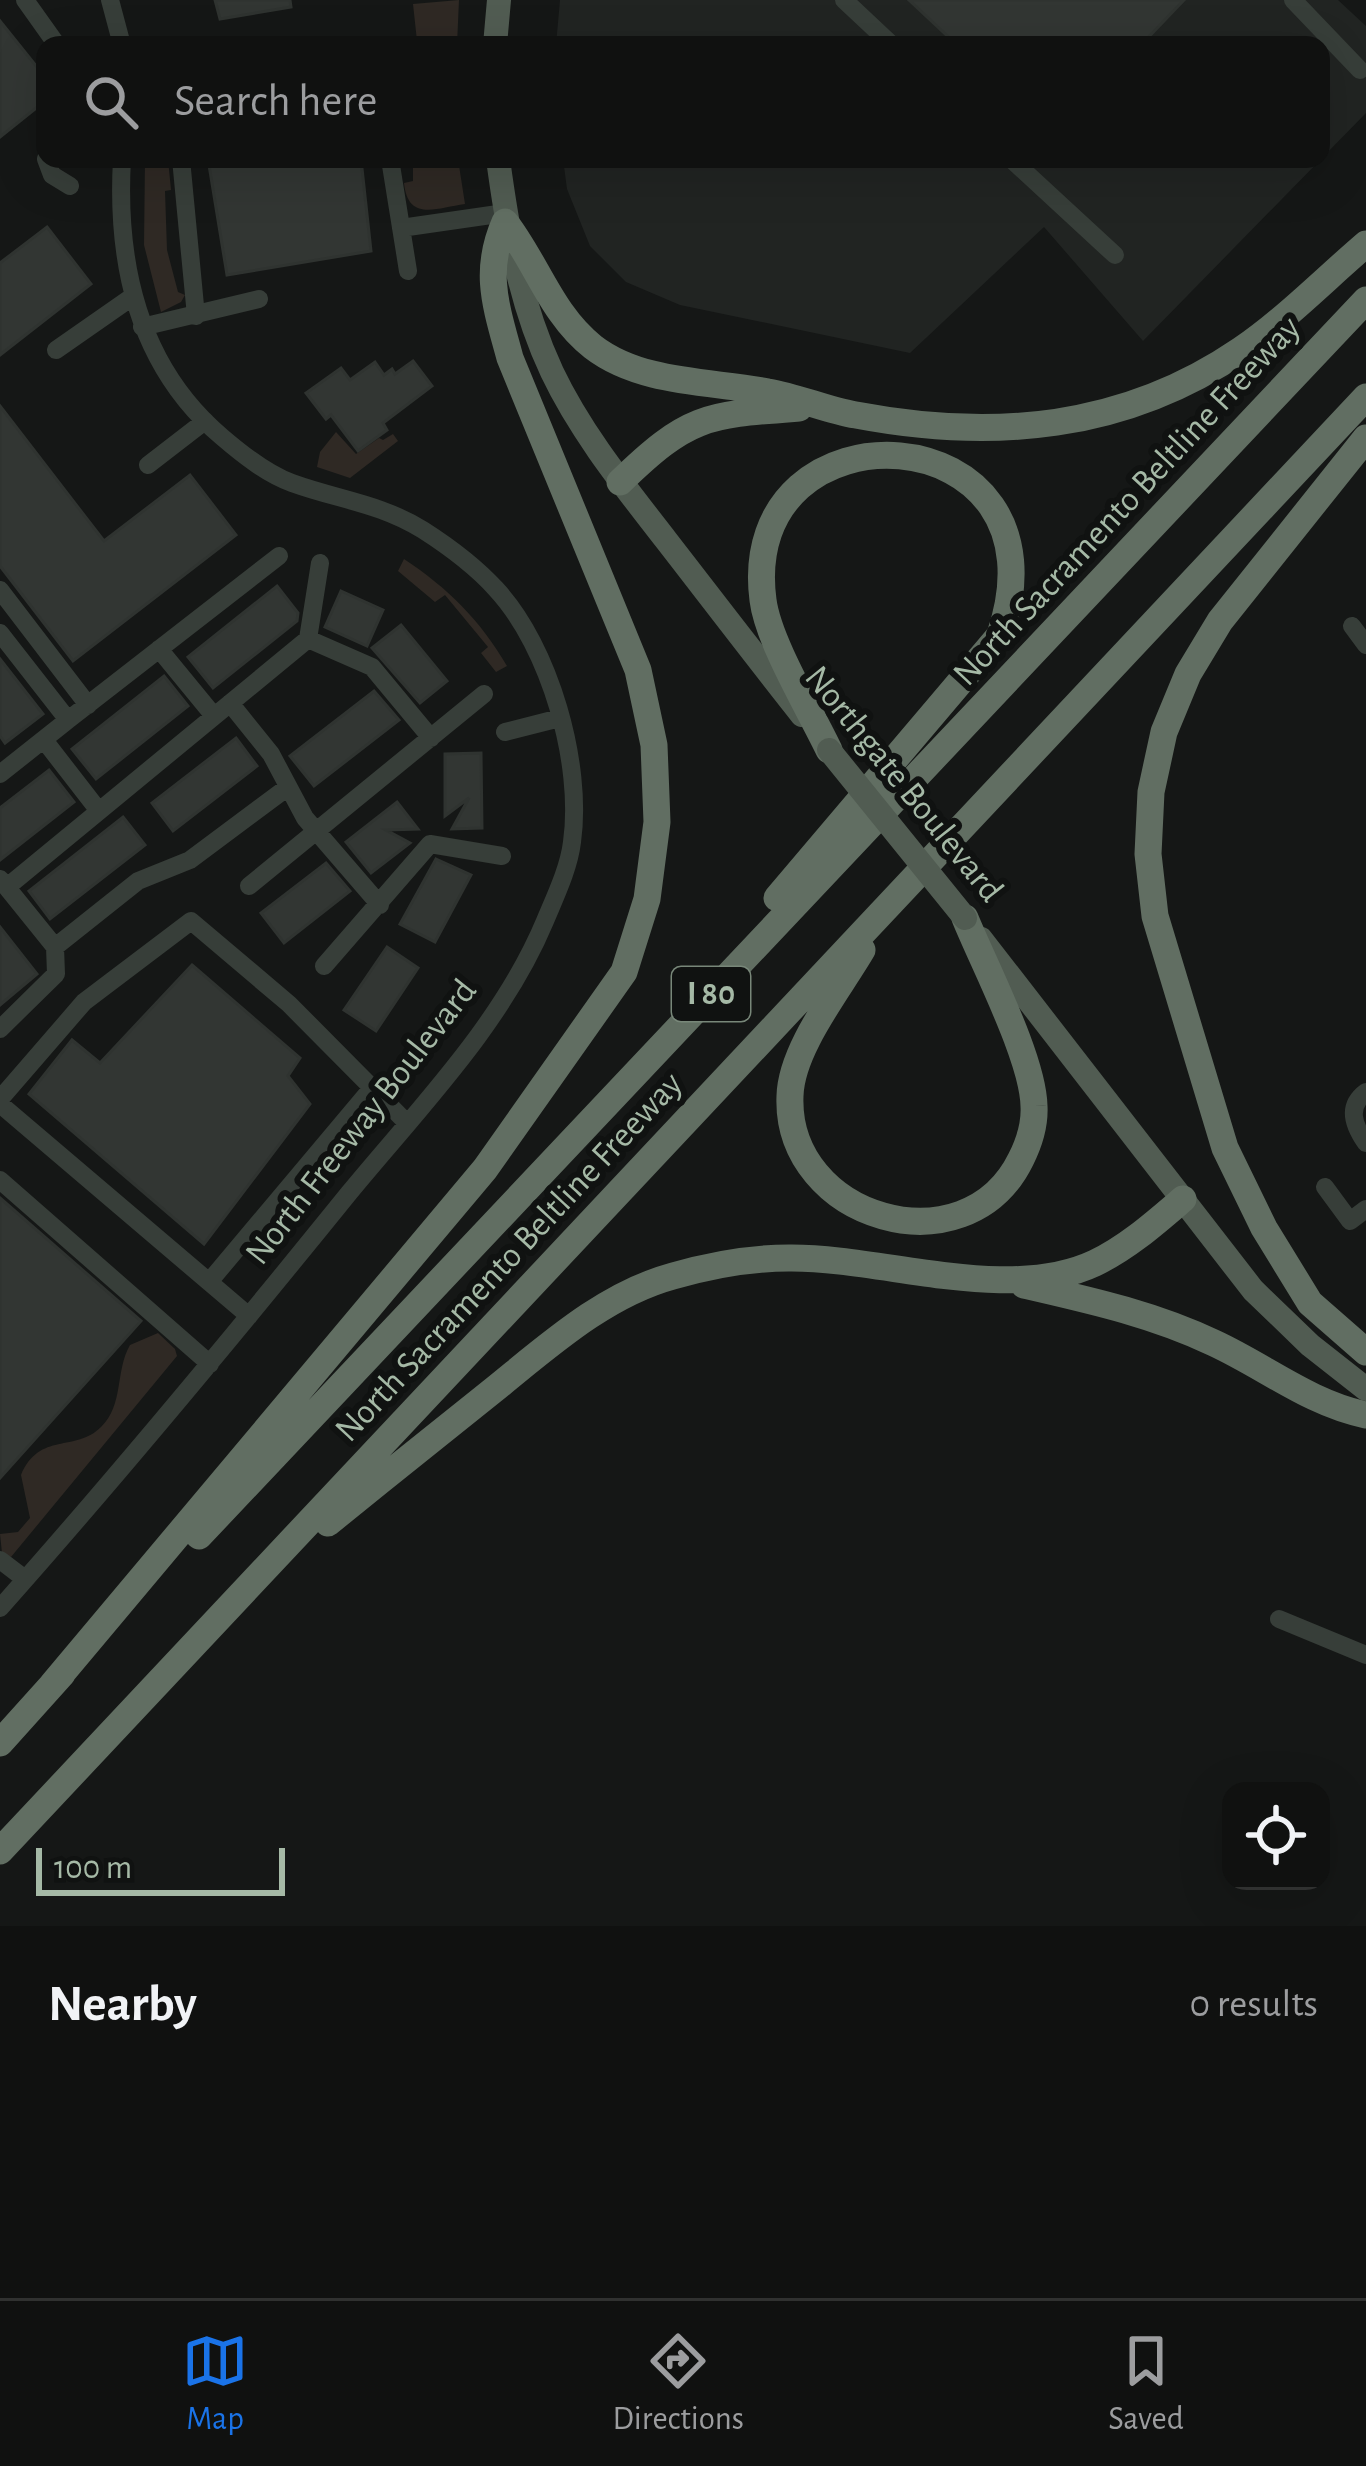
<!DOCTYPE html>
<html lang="en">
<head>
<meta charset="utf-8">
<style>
  :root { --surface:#101110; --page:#191a19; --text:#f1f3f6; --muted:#9c9d9f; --line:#303130; --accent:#1a73e8 }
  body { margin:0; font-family:"Alegreya Sans",sans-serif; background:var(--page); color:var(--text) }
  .controls { position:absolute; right:36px; bottom:36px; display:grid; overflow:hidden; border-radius:24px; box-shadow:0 12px 48px #0002 }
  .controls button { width:108px; height:108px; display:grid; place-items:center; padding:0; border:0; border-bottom:3px solid var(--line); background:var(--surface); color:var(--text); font:60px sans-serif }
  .scale { position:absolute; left:36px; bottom:30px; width:249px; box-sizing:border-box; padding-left:12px; border:6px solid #a5b9a6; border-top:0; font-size:33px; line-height:42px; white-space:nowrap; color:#a5b9a6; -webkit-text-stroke:9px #101211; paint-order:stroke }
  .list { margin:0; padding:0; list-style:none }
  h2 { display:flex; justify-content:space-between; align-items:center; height:156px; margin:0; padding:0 48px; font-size:51px }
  h2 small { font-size:39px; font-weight:400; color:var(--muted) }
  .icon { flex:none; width:66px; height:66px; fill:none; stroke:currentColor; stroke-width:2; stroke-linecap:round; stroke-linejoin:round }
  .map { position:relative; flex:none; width:1366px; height:1926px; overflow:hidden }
  .search { position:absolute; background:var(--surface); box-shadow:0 12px 48px #0002; left:36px; right:36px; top:36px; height:132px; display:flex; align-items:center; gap:30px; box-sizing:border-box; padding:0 42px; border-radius:24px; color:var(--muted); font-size:45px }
  .sheet { height:372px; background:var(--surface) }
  nav { display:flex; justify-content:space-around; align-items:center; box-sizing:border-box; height:168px; border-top:3px solid var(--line); background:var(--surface); font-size:33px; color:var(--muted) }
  nav a { display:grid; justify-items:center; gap:6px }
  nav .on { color:var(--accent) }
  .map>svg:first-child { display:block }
</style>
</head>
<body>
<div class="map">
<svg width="1366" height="1926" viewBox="0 0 1366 1926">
  <rect width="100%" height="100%" fill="#151716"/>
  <path fill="#212422" d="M560,0H1338L1366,26V113L1143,341L1044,227L910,353L680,305L626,282L590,246L567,189L563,159H1321V45H556Z"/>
  <path fill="#2f2924" d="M459,0L457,45L417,41L413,4Z
    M145,159H168L171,190L165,191L167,250L178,292L185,295L181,302L161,312L144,245Z
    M413,159H458L465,204C436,208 408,222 404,183L413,181Z
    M336,432L356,454L379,438L383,440L393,434L398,441L350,478L317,467L320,452Z
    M404,559C448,588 481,621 507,666L496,672L481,653L488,647L445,595L435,602L398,571Z
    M158,1333L175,1349L177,1356L11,1557L2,1553L0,1534L18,1532L30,1518L21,1475C40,1431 75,1453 101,1427C124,1405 115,1371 130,1345Z"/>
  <path fill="#323633" stroke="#2f3330" stroke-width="3" d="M215,0H290L291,7L220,19Z
    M909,0H1184L1141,45H957Z
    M0,21L45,77V101L0,137Z
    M208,159H361L371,251L227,275Z
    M47,227L91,284L0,355V263Z
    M413,361L432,386L383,423L387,430L358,451L331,415L326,419L306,393L341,368L350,380L375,362L384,375L392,369L395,374Z
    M0,406L104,541L190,475L236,535L73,661L0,566Z
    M277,586L298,613L297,621L213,688L188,657Z
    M341,591L383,610L367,646L325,627Z
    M401,625L447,681L420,703L372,648Z
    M0,659L43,714L5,743L0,736Z
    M164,676L188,706L96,779L72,749Z
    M374,691L399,720L314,786L290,756Z
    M236,738L257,766L173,831L152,803Z
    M481,753L482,828L452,829L469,798L445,816V754Z
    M49,770L74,802L0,860V808Z
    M397,802L418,829L386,830L410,843L371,873L346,842Z
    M123,817L145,845L50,919L29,891Z
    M436,859L471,875L435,942L400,924Z
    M326,863L350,891L284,943L261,913Z
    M0,927L37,974L0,1005Z
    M387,947L418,968L376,1031L344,1010Z
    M192,965L300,1058L288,1076L310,1104L204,1244L29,1094L72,1040L100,1063Z
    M0,1198L141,1321L0,1478Z"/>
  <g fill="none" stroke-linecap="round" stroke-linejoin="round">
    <path stroke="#373e39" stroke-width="18" d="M25,0L57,45
      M110,0L122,45
      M844,0L892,45
      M1293,0L1360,70
      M46,159L52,175L70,186
      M181,159L196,316
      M390,159L408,271
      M1011,159L1115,255
      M401,228L505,213
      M142,327L259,299
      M56,350L132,297
      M148,465L205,421
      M0,590L88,705
      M1352,626L1366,645
      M0,633L68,720L279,556
      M308,639L372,667L431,738
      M159,649L214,716
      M230,703L271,754L305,818L380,905
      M505,732L560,718
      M44,740L99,811
      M0,774L68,720
      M0,879L55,947
      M249,886L484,694
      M7,887L308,639L320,563
      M324,966L430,844L502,856
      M0,1029L56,974L55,947L138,881L190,860L288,787
      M1366,1092C1346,1107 1354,1126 1366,1143
      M0,1099L84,1002L191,921L289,1004L407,1123
      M0,1104L249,1316
      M0,1180L210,1364
      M1325,1187L1350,1221L1366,1209
      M209,1282L372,1088
      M0,1560L25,1579
      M0,1608C120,1473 235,1334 349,1193C419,1108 502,1024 545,921C555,897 569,868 572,842C583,764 550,647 496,589C476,567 448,546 423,530C379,503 339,500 292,483C267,474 243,455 222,437C138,366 116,264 122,159
      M1279,1619L1366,1655"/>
    <path stroke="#515c52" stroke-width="24" d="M495,45L499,0
      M498,159C508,233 520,304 552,372C581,433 625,487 666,540C711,598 756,657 802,715
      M981,939L1253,1290L1310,1345L1366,1389"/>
    <path stroke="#616e62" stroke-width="27" d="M1366,438L1220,621L1188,674L1164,732L1151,792L1148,854L1155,916L1225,1148L1264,1228L1310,1303L1366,1352
      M620,482C689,415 706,415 799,408
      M777,898L1000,635C1076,410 736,394 763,600C768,641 810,710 829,750
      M862,950C838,991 791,1049 790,1096C785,1219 966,1272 1021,1159C1029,1143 1035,1124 1034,1106C1033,1058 984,965 965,918
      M1024,1285C1089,1300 1153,1314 1214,1343C1266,1367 1309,1403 1366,1415
      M328,1523C382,1479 436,1436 491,1392C546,1348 603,1295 673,1276C711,1265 750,1258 789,1258C883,1257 1008,1304 1095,1263C1128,1247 1155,1223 1183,1199
      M199,1536L1366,300
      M52,1685L485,1169L624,972L647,899L657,822L654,745L638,670L510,358C496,306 483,272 505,222C537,263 551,314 593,347C641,384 711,381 768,392C798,397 826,410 856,415C993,441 1124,430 1241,350C1285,320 1325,279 1366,244
      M0,1743L62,1674
      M0,1851L1366,397"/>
    <path stroke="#515c52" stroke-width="24" d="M829,750L965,918"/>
  </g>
  <g text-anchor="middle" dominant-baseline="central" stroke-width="12" stroke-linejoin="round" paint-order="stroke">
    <rect fill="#101211" stroke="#788779" stroke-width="3" x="672" y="967" width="78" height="54" rx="9"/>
    <g font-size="33" font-weight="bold" fill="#a5b9a6">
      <text x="711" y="994">I 80</text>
    </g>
    <g font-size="36" fill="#a5b9a6" stroke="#101211">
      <text transform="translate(1127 501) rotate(-47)">North Sacramento Beltline Freeway</text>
      <text transform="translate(904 784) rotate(51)">Northgate Boulevard</text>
      <text transform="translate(361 1122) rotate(-52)">North Freeway Boulevard</text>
      <text transform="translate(509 1257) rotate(-47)">North Sacramento Beltline Freeway</text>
    </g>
  </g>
</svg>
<div class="controls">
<button><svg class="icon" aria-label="locate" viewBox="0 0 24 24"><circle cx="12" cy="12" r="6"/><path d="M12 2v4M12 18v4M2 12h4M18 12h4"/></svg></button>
</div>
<div class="scale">100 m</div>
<div class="search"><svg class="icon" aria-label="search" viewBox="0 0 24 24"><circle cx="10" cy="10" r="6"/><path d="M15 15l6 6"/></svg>Search here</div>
</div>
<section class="sheet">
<h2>Nearby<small>0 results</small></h2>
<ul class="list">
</ul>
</section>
<nav>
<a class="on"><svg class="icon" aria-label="map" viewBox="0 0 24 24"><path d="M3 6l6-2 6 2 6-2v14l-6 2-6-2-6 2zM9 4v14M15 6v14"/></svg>Map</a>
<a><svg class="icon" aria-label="directions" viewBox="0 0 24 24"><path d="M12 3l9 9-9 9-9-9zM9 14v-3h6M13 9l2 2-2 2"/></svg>Directions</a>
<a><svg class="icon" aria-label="saved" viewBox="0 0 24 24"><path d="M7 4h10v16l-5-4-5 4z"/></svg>Saved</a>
</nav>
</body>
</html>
